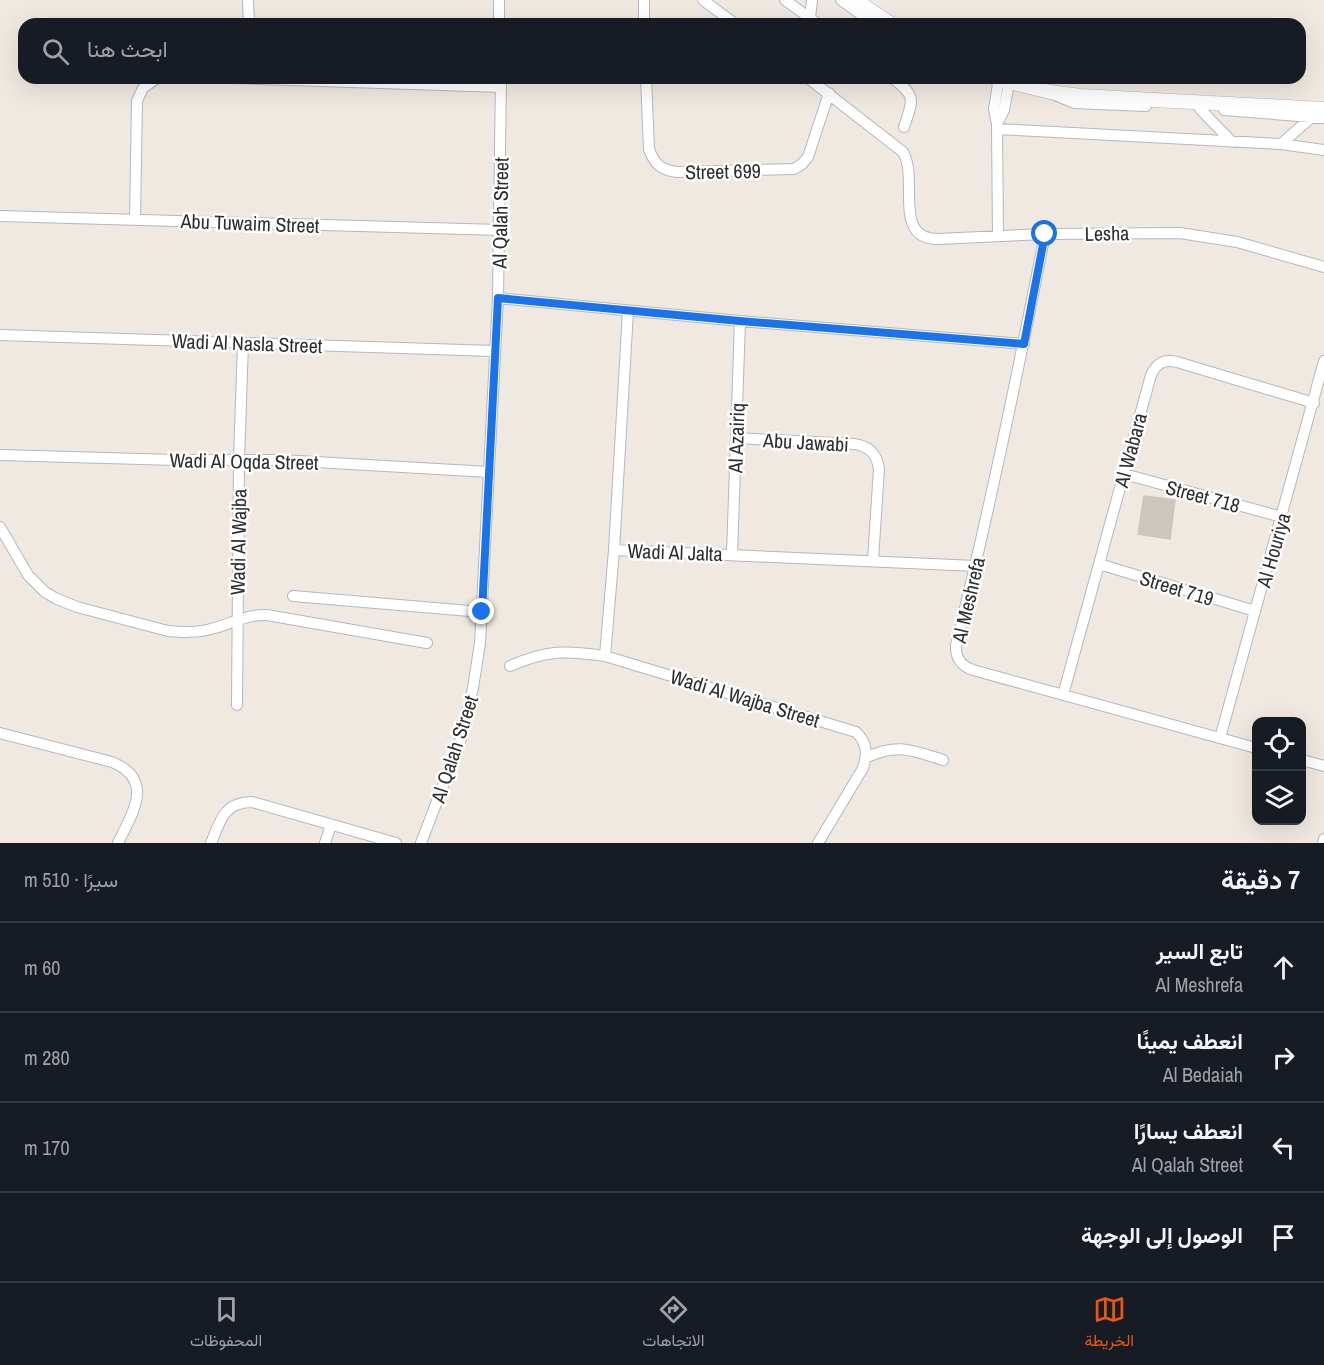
<!DOCTYPE html>
<html lang="ar">
<head>
<meta charset="utf-8">
<style>
  :root { --surface:#171b24; --page:#20242c; --text:#f1f3f6; --muted:#9ea1a6; --line:#363941; --accent:#ea580c }
  body { margin:0; font-family:"Archivo Narrow",Vazirmatn,sans-serif; background:var(--page); color:var(--text); direction:rtl }
  .controls { position:absolute; right:18px; bottom:18px; display:grid; overflow:hidden; border-radius:12px; box-shadow:0 6px 24px #0002 }
  .controls button { width:54px; height:54px; display:grid; place-items:center; padding:0; border:0; border-bottom:2px solid var(--line); background:var(--surface); color:var(--text); font:30px sans-serif }
  .stop { position:absolute; width:18px; height:18px; margin:-14px; border:4px solid #1a73e8; border-radius:50%; background:#fff }
  .stop.end { background:#1a73e8; border-color:#fff; box-shadow:0 2px 6px #0008 }
  .list { margin:0; padding:0; list-style:none }
  h2 { display:flex; justify-content:space-between; align-items:center; height:78px; margin:0; padding:0 24px; font-size:26px }
  h2 small { font-size:20px; font-weight:400; color:var(--muted) }
  .list li { display:grid; grid-template-columns:39px 1fr auto; gap:18px; align-items:center; box-sizing:border-box; height:90px; padding:0 24px; border-top:2px solid var(--line) }
  .list b { display:block; font-size:22px; white-space:nowrap }
  .list p { margin:0; font-size:20px; white-space:nowrap; color:var(--muted) }
  .list em { font-size:20px; font-style:normal; color:var(--muted) }
  .icon { flex:none; width:33px; height:33px; fill:none; stroke:currentColor; stroke-width:2; stroke-linecap:round; stroke-linejoin:round }
  .map { position:relative; flex:none; width:1324px; height:843px; overflow:hidden; direction:ltr }
  .search { position:absolute; background:var(--surface); box-shadow:0 6px 24px #0002; left:18px; right:18px; top:18px; height:66px; display:flex; align-items:center; gap:15px; box-sizing:border-box; padding:0 21px; border-radius:18px; color:var(--muted); font-size:22px }
  .sheet { height:438px; background:var(--surface) }
  nav { display:flex; justify-content:space-around; align-items:center; box-sizing:border-box; height:84px; border-top:2px solid var(--line); background:var(--surface); font-size:16px; color:var(--muted) }
  nav a { display:grid; justify-items:center; gap:3px }
  nav .on { color:var(--accent) }
  .map>svg:first-child { display:block }
</style>
</head>
<body>
<div class="map">
<svg width="1324" height="843" viewBox="0 0 1324 843">
  <rect width="100%" height="100%" fill="#efe9e1"/>
  <path fill="#cbc7bf" stroke="#cbc5ba" stroke-width="1.5" d="M1144,496L1175,500L1170,539L1138,534Z"/>
  <g fill="none" stroke-linecap="round" stroke-linejoin="round">
    <g stroke="#b4b7c1" stroke-width="12">
      <path id="minor" d="M248,0L249,24
        M499,0V24
        M703,0L735,24
        M785,0L818,24
        M841,0L874,24
        M810,18L812,0
        M644,24V0
        M235,78L501,87
        M646,78L649,149C654,164 661,170 677,172L794,169L802,164L808,157L829,93
        M808,78L903,152C919,179 892,239 938,239L1045,234L1180,233L1237,242L1324,267
        M892,78C917,96 913,100 904,127
        M1055,95L1074,103L1146,106
        M1200,109L1232,142
        M1224,110L1324,118
        M997,124L1004,110L1010,78
        M997,129L1281,144L1324,150
        M1281,144L1313,116
        M0,216L500,230
        M135,220L137,101L143,88L157,78
        M1045,234C1018,372 990,509 956,645C955,657 961,666 973,670L1256,748
        M998,236L997,124L994,109L999,78
        M498,298L740,321L1024,344
        M0,335L494,351
        M736,438L854,444C869,446 877,454 879,469L873,560
        M0,455L176,460H281L489,472
        M1124,474L1282,517
        M0,527L28,575L45,592L55,598L77,607L168,631C182,632 197,633 211,629C231,624 246,614 267,615L427,643
        M614,550L976,566
        M732,554L740,321
        M1099,564L1255,611
        M293,596L482,612
        M605,656L614,550L628,311
        M510,666C547,650 566,650 605,656L856,732C867,743 868,753 863,768L818,843
        M1063,695L1151,375C1157,363 1163,359 1177,362L1314,403
        M237,705L239,459L243,343
        M0,733L112,762C155,780 133,812 118,843
        M1220,738L1324,361
        M867,757C899,743 911,750 943,760
        M1302,760L1324,766
        M211,843C220,821 224,802 252,802L396,843
        M325,843L331,825
        M421,843L462,736L473,688L480,643L498,298L501,78
        M1323,843L1324,839"/>
    </g>
    <g stroke="#b4b7c1" stroke-width="15">
      <path id="tertiary" d="M855,0L891,24
        M994,78L1050,92L1080,96L1324,109"/>
    </g>
    <use href="#minor" stroke="#fff" stroke-width="10"/>
    <use href="#tertiary" stroke="#fff" stroke-width="14"/>
  </g>
  <g fill="none" stroke-linecap="round" stroke-linejoin="round">
    <path stroke="#1a73e8" stroke-width="8" d="M482,612L498,298L740,321L1024,344L1045,234"/>
  </g>
  <g text-anchor="middle" dominant-baseline="central" stroke-width="5" stroke-linejoin="round" paint-order="stroke">
    <g font-size="20" fill="#2e2e2e" stroke="#fff">
      <text transform="translate(723 171) rotate(-1)">Street 699</text>
      <text transform="translate(500 213) rotate(-89)">Al Qalah Street</text>
      <text transform="translate(250 223) rotate(2)">Abu Tuwaim Street</text>
      <text transform="translate(1107 233) rotate(-1)">Lesha</text>
      <text transform="translate(247 343) rotate(2)">Wadi Al Nasla Street</text>
      <text transform="translate(736 438) rotate(-88)">Al Azairiq</text>
      <text transform="translate(806 442) rotate(3)">Abu Jawabi</text>
      <text transform="translate(1130 450) rotate(-75)">Al Wabara</text>
      <text transform="translate(244 461) rotate(1)">Wadi Al Oqda Street</text>
      <text transform="translate(1203 496) rotate(15)">Street 718</text>
      <text transform="translate(238 542) rotate(-89)">Wadi Al Wajba</text>
      <text transform="translate(1273 550) rotate(-74)">Al Houriya</text>
      <text transform="translate(675 552) rotate(2)">Wadi Al Jalta</text>
      <text transform="translate(1177 588) rotate(17)">Street 719</text>
      <text transform="translate(968 600) rotate(-77)">Al Meshrefa</text>
      <text transform="translate(745 698) rotate(17)">Wadi Al Wajba Street</text>
      <text transform="translate(454 749) rotate(-72)">Al Qalah Street</text>
    </g>
  </g>
</svg>
<div class="controls">
<button><svg class="icon" aria-label="locate" viewBox="0 0 24 24"><circle cx="12" cy="12" r="6"/><path d="M12 2v4M12 18v4M2 12h4M18 12h4"/></svg></button>
<button><svg class="icon" aria-label="layers" viewBox="0 0 24 24"><path d="M12 4l9 5-9 5-9-5zM3 14l9 5 9-5"/></svg></button>
</div>
<div class="stop" style="left:1045px;top:234px"></div>
<div class="stop end" style="left:482px;top:612px"></div>
<div class="search"><svg class="icon" aria-label="search" viewBox="0 0 24 24"><circle cx="10" cy="10" r="6"/><path d="M15 15l6 6"/></svg>ابحث هنا</div>
</div>
<section class="sheet">
<h2>7 دقيقة<small>سيرًا · 510 m</small></h2>
<ul class="list">
<li><svg class="icon" aria-label="ahead" viewBox="0 0 24 24"><path d="M12 20V5M6 11l6-6 6 6"/></svg><div><b>تابع السير</b><p>Al Meshrefa</p></div><em>60 m</em></li>
<li><svg class="icon" aria-label="right" viewBox="0 0 24 24"><path d="M7 20v-9h11M14 6l5 5-5 5"/></svg><div><b>انعطف يمينًا</b><p>Al Bedaiah</p></div><em>280 m</em></li>
<li><svg class="icon" aria-label="left" viewBox="0 0 24 24"><path d="M17 20v-9H6M10 6l-5 5 5 5"/></svg><div><b>انعطف يسارًا</b><p>Al Qalah Street</p></div><em>170 m</em></li>
<li><svg class="icon" aria-label="arrive" viewBox="0 0 24 24"><path d="M6 21V4h12l-3 4 3 4H6"/></svg><div><b>الوصول إلى الوجهة</b></div></li>
</ul>
</section>
<nav>
<a class="on"><svg class="icon" aria-label="map" viewBox="0 0 24 24"><path d="M3 6l6-2 6 2 6-2v14l-6 2-6-2-6 2zM9 4v14M15 6v14"/></svg>الخريطة</a>
<a><svg class="icon" aria-label="directions" viewBox="0 0 24 24"><path d="M12 3l9 9-9 9-9-9zM9 14v-3h6M13 9l2 2-2 2"/></svg>الاتجاهات</a>
<a><svg class="icon" aria-label="saved" viewBox="0 0 24 24"><path d="M7 4h10v16l-5-4-5 4z"/></svg>المحفوظات</a>
</nav>
</body>
</html>
